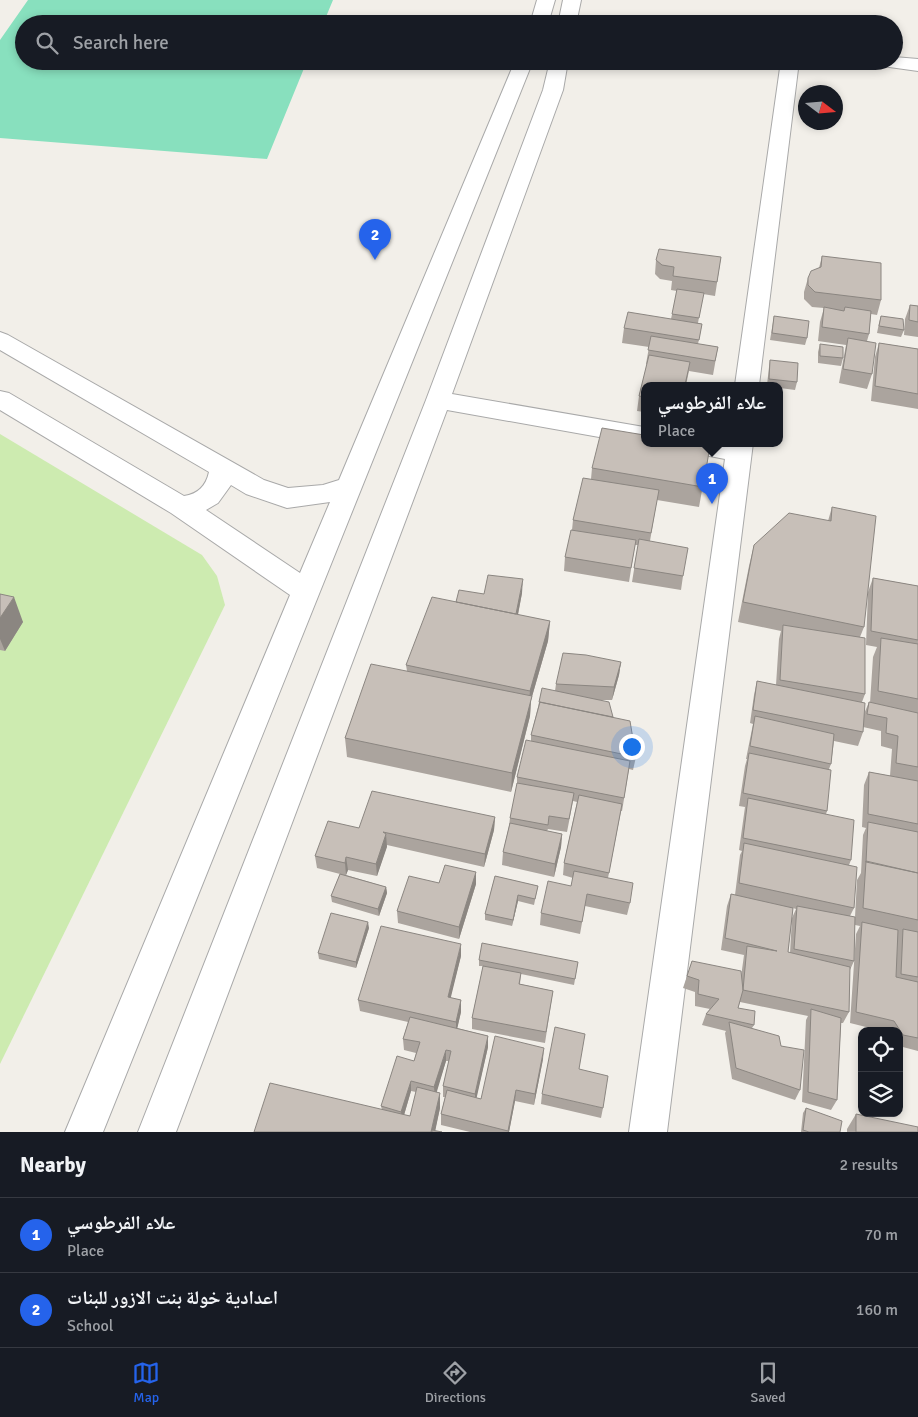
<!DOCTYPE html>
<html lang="en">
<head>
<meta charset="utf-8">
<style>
  :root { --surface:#171b24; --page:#20242c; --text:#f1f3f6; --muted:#9ea1a6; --line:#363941; --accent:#2563eb }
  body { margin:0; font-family:Signika,"Noto Naskh Arabic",sans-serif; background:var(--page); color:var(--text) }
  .controls { position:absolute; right:15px; bottom:15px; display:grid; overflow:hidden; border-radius:10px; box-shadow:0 2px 8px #0003 }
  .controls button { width:45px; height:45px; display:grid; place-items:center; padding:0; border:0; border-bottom:1px solid var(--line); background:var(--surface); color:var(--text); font:25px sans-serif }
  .compass { position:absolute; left:798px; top:85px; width:45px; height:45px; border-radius:50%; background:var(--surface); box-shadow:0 2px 8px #0003; rotate:106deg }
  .you { position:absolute; left:631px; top:746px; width:18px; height:18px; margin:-12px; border:4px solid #fff; border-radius:50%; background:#1a73e8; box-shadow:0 0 0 8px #1a73e833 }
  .badge { display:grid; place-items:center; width:32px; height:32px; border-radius:50%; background:var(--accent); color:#fff; font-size:16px; font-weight:700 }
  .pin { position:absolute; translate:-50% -41px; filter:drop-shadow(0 1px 2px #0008) }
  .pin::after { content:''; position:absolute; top:26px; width:18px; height:15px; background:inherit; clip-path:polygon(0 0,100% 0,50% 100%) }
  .popup { position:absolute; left:641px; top:382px; width:142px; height:65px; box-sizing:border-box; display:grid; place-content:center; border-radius:10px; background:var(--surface); filter:drop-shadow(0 1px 4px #0005); font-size:16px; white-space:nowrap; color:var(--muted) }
  .popup b { font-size:19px; color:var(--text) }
  .popup::after { content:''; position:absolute; left:50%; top:100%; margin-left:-10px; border:10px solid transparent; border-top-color:var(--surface) }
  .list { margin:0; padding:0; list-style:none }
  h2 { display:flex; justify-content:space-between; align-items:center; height:65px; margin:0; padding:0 20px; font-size:21px }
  h2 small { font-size:16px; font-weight:400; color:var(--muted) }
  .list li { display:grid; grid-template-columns:32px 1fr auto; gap:15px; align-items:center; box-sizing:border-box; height:75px; padding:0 20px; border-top:1px solid var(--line) }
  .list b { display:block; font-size:19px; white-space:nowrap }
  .list p { margin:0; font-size:16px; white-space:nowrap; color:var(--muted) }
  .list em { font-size:16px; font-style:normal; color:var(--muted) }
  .icon { flex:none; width:28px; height:28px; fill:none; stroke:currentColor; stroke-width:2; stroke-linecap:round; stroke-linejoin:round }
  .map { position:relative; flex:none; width:918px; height:1132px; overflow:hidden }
  .search { position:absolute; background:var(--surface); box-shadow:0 2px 8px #0003; left:15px; right:15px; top:15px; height:55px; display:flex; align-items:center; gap:12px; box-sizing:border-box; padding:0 18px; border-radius:28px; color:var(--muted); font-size:19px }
  .sheet { height:215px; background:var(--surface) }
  nav { display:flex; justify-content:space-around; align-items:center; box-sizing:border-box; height:70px; border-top:1px solid var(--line); background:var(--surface); font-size:14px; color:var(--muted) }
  nav a { display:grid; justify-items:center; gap:2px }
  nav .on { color:var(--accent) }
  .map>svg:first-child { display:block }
</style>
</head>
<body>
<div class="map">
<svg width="918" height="1132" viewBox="0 0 918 1132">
  <rect width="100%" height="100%" fill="#f2efe9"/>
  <path fill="#cdebb0" d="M0,434L202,555L217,576L225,605L0,1064Z"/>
  <path fill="#88e0be" d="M28,0H333L323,24H24V61H307L267,159L0,138V40Z"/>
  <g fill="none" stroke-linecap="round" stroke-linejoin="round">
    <g stroke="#a9a9a9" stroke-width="2">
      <path id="minor" d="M537,0H555L548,24H530Z
        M563,0H581L576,24H558Z
        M894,57L918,59V71L875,65L873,61H894Z
        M515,61H533L103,1132H65L290,595L171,513L0,410V391L9,393L184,496C198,494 206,486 209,472L0,350V332L8,335L264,480L288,488L323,485L339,480ZM231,485L246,494L287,508L330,502L300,573L206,510L218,503Z
        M550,61H568L563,90L452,394L644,427V443H651L644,445L447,410L176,1132H138L426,400L543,90Z
        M781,61H799L759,385H735Z
        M670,443H753L667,1132H629L725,459L674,449Z"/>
    </g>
    <use href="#minor" fill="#fff" fill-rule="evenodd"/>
  </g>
  <path fill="#aba49e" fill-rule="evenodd" d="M822,256L881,300L877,315L871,314L869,334L867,341L872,374L867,389L839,383L846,345L818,341L820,322L824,308L812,307L804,299V292L808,278L819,268Z
    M721,257L715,296L703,294L698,323L702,324L698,344L718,347L713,375L689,371L686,385H644V412L637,411L639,396L647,364H646L649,347L622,343L624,328L671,319L677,291L671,290L672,281L660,279L655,274L656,260Z
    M910,305L918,306V337L904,335L905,319Z
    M774,316L807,338L805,345L770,340Z
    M881,316L904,330L901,337L877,333L879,323Z
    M879,343L918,349V409L871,401L875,357Z
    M820,344L843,358L841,366L818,363V352Z
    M770,360L797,382L795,390L780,388V385H767L769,367Z
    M710,446L699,507L657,500L650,541L683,576L681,590L632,582L638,545H635L629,582L564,571L565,557L572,530L573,520L591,479L592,468Z
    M832,507L864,627L860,637L865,694L862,702L864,714L869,702L870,703L873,657L877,647L866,645L868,592L873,578L918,586V1051L899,1046V1031H882L850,1023L856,934L860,926L855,925L854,961L850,970L849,1012L843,1023H841L837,1100L831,1110L802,1102L806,1020L808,1016L740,1002L738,1008L754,1025L752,1028L781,1046L800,1090L795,1100L732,1079L725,1033L726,1031L702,1025L706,1014L710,1009L695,1006V992L683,988L692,961L741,977L744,955L721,950L727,906L731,894L735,895L740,855L742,851L739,850L745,807L739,806L745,766L747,759H746L753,724L750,723L754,695L757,681L776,685L779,639L781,631L738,622L749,566L754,545L828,521ZM863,727L881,731V746L892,749L890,776L902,778L869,772L864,785L862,827L866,828L863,835L861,873L857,880L855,917L850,916L854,908L849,865L851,860L826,814L827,811L829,769L831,764L834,741L858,746L863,732ZM793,908L796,909L792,918L790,953L788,952Z
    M522,593L518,615L550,621L548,641L531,700L530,716L511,792L347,757L345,738L407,671L406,665L456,602L484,594Z
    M0,594L23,622L5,651L0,650Z
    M621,662L619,675L612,700H599L613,717L636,757L633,770L629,769L622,811H621L608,878L630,903L627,915L585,906L580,934L540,925L541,913L571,886L573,878L563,875L564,863L577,802L573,801L567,832L548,829L547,831L562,834L561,847L554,877L502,865L503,852L509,826L510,818L517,786V777L531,741V735L538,707L539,702L555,691L556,684Z
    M495,817L494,830L484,867L387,845L377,876L348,870L346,875L386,887L387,893L379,916L332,902L331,896L340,874L317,868L315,856L359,828Z
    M476,872V884L459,939L398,923L397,911L439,883Z
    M495,876L538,886L534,905L518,901L512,926L485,920V914Z
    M369,928L356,968L319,959L318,953Z
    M461,956L450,998L461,1000V1012L457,1028L488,1036V1047L476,1098L481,1099L543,1059L534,1105L515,1101L509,1132H470L441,1125V1114L445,1097H443V1086L449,1061H446L436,1092L440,1093V1108L435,1130L254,1132L382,1110L381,1106L414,1061L416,1053L404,1050L403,1039L408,1022L360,1011L358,1000ZM411,1091L416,1092L410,1116L404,1115Z
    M479,960L578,962L574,985L521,974L520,984L553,991L545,1043L472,1029V1018L483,966H479Z
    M542,1094L603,1108L601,1118L541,1104Z
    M806,1108L840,1132H801L803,1113Z
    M856,1114L918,1132H847V1129Z"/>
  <path fill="#8b8681" d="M523,579L522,593L515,629L516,615Z
    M14,597L23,622L5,651L0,639V618Z
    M550,621L548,641L531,700L530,716L511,792L512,773L528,709L530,691Z
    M621,662L619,675L612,700L614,687Z
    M495,817L494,830L484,867L485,854Z
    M386,834L387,847L377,876L376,864Z
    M562,834L561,847L554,877L555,864Z
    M346,857L348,870L346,875L345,863Z
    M476,872V884L459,939V927Z
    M386,887L387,893L379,916L378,909Z
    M518,895V901L512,926L513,920Z
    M368,922L369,928L356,968V962Z
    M461,944V956L448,1009V997Z
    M461,1000V1012L456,1034V1022Z
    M488,1036V1047L475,1105V1094Z
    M544,1048L543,1059L534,1105L535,1094Z
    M446,1050V1061L435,1098L434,1087Z
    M411,1081V1091L402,1122L401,1112Z
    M516,1090L515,1101L509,1132H508Z
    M440,1093V1108L435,1132H431Z"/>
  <path fill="#c7bfb8" stroke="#8b8681" d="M659,249L721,257L717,282L673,276L674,267L662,265L656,260Z
    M822,256L881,263V300L815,292L808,285V278L811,271L821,267Z
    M677,289L704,293L699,318L672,314Z
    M910,305L918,306V322L909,320Z
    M824,307L844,311L845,307L871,311L869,334L822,327Z
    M628,312L702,324L699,340L624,328Z
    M774,316L809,321L807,338L772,333Z
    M881,316L903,319L904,330L879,326Z
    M651,336L718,347L715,361L648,350Z
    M848,338L876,343L872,374L843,369Z
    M879,343L918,349V394L875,386Z
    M820,344L843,347V358L820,356Z
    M649,355L690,362L685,385H644V397L639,396Z
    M770,360L798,363L797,382L769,379Z
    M602,428L644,435V443H691L710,446L703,487L592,468Z
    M583,478L659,490L651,533L573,520Z
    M832,507L876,516L864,627L743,602L754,545L789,513L831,521Z
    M571,530L636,540L631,568L565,557Z
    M639,539L688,548L683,576L634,568Z
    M488,575L523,579L516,614L456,602L459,590L484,594Z
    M873,578L918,586V640L871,631Z
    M0,594L14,597L0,618Z
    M432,597L550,621L530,691L406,665Z
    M783,625L865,638V694L780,680Z
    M881,638L918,644V699L878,691Z
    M563,653L586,655L621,662L614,687L556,684Z
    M371,664L532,696L512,773L345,738Z
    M757,681L865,703L863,732L753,710Z
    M542,688L609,702L613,717L539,702Z
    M540,702L630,721L636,757L531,735Z
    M869,702L918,713V767L896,763L898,736L886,733L887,718L867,714Z
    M755,716L834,734L831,764L750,746Z
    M526,740L630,761L624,798L517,777Z
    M749,753L831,770L827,811L743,793Z
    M869,772L918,781V824L868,814Z
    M517,783L574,793L569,819L549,816L548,825L510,818Z
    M372,791L495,817L485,854L383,832L386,834L376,864L346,857L345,863L315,856L328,821L359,828Z
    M579,795L622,804L609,873L564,863Z
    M748,798L854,820L851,860L743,838Z
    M868,822L918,832V873L866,862Z
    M510,823L562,834L555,864L503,852Z
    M744,843L857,867L854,908L739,883Z
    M866,861L918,873V920L863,908Z
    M445,865L476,872L459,927L397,911L409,876L439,883Z
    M574,871L633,883L630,903L587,894L582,922L541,913L548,881L571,886Z
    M340,874L386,887L378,909L331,896Z
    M495,876L538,886L535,899L518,895L513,920L485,914Z
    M731,894L793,908L788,952L850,967L849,1012L743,990L738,1008L755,1011L754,1025L706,1014L719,999L698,994L699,980L687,976L692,961L741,971L743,990L747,946L777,951L725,938Z
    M797,906L855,917L854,961L794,949Z
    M331,913L368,922L356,962L318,953Z
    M862,922L898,930L896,977L918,982V1038L903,1035L894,1021L856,1012Z
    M381,926L461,944L448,997L461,1000L456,1022L358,1000Z
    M903,929L918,932V977L901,974Z
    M482,943L578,962L575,979L479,960Z
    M483,966L521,973L519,984L553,991L546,1032L472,1018Z
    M811,1009L841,1018L837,1100L808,1092Z
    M410,1017L488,1036L475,1094L443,1086L451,1051L446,1050L434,1087L411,1081L401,1112L381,1106L397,1056L414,1061L420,1042L403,1039Z
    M729,1022L779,1036L781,1046L804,1050L800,1090L736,1068Z
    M555,1027L585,1034L579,1069L608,1076L603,1108L542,1094Z
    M495,1036L544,1048L535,1094L516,1090L508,1131L441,1114L447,1090L481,1099Z
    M270,1083L410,1116L417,1087L440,1093L431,1132H254Z
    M806,1108L842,1121L840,1132H809L803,1130Z
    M856,1114L918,1127V1132H856Z
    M432,1130L442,1132H432Z"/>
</svg>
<div class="controls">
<button><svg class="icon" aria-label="locate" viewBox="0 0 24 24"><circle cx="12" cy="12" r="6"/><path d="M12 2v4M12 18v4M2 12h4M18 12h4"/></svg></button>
<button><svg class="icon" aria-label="layers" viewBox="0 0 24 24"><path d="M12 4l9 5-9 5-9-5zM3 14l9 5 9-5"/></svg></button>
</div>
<svg class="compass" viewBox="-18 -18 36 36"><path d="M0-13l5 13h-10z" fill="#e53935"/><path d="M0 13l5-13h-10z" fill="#9ea1a6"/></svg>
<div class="you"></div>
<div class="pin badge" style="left:712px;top:504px">1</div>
<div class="popup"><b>علاء الفرطوسي</b>Place</div>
<div class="pin badge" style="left:375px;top:260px">2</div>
<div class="search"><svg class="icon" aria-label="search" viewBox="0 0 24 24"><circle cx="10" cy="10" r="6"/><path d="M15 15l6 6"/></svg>Search here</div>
</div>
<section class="sheet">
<h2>Nearby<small>2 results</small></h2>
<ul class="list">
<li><span class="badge">1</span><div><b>علاء الفرطوسي</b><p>Place</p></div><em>70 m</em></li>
<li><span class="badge">2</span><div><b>اعدادية خولة بنت الازور للبنات</b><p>School</p></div><em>160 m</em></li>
</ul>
</section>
<nav>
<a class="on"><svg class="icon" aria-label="map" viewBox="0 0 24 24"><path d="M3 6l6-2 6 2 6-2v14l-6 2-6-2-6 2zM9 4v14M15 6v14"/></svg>Map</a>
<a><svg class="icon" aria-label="directions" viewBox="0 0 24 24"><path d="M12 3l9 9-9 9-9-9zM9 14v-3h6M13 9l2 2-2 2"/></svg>Directions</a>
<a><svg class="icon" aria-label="saved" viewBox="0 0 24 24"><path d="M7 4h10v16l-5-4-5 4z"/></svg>Saved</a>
</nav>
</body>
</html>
